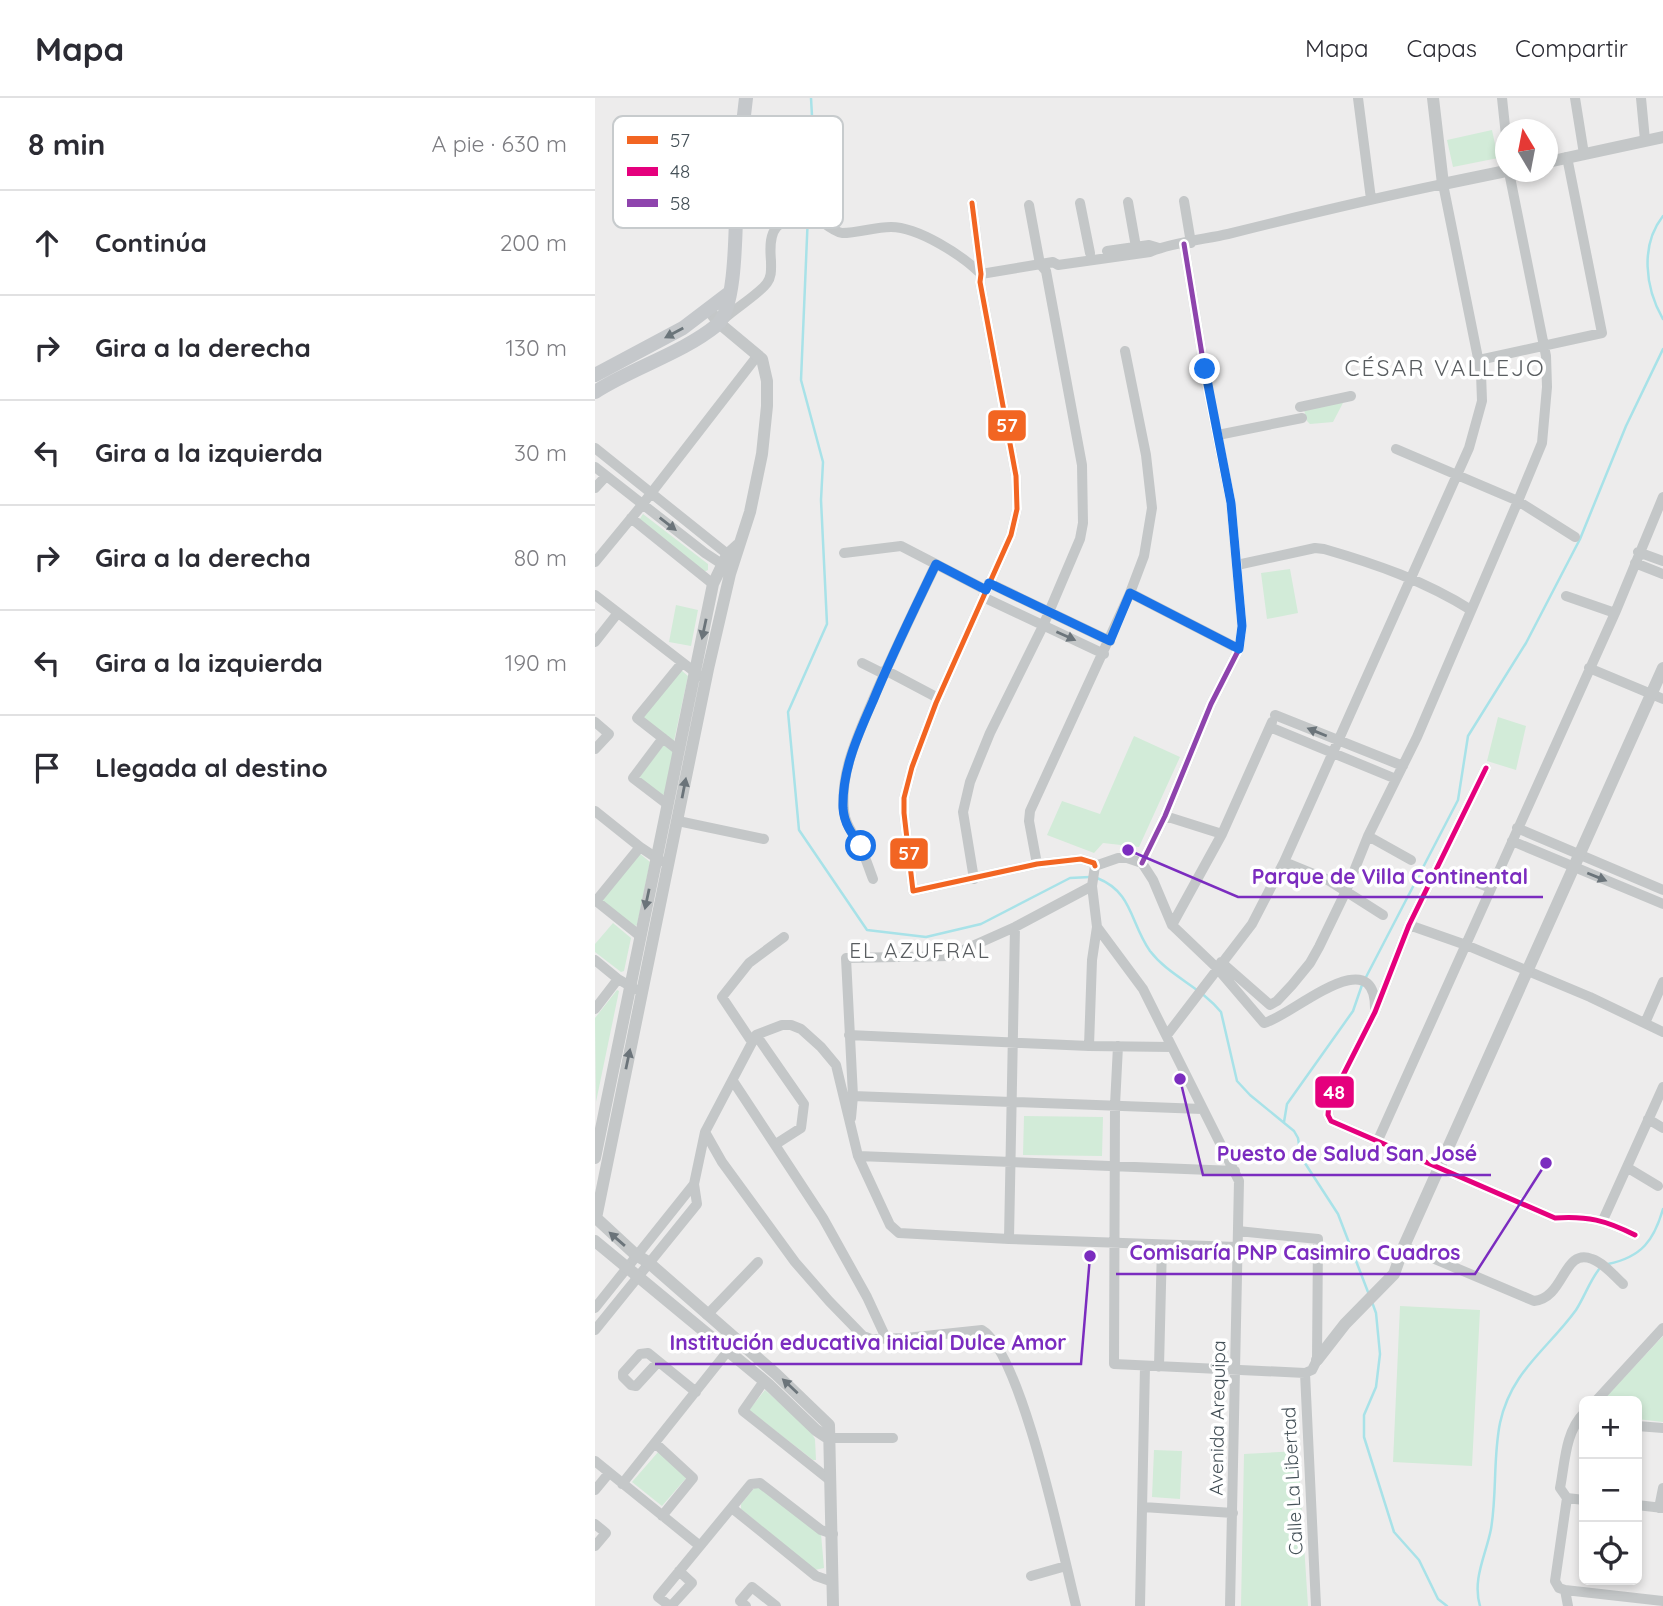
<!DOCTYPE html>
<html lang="es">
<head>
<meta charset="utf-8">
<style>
  :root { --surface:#fff; --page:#f7f7f7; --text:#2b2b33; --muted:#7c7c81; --line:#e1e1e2 }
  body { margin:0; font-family:Quicksand,sans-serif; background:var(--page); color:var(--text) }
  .controls { position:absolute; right:21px; bottom:21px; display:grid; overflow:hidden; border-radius:10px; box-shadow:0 4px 10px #0003 }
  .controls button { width:63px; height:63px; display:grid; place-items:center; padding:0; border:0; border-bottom:2px solid var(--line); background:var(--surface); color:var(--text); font:35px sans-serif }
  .compass { position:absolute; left:900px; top:21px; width:63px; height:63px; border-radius:50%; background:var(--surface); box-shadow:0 4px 10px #0003; rotate:350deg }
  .stop { position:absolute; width:21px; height:21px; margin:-16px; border:5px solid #1a73e8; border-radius:50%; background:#fff }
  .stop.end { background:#1a73e8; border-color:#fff; box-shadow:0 2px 7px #0008 }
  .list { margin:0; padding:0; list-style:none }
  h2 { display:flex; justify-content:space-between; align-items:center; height:91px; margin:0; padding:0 28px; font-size:30px }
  h2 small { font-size:23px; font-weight:400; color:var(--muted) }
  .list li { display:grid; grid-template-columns:46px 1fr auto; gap:21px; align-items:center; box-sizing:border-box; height:105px; padding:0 28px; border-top:2px solid var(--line) }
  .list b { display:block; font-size:26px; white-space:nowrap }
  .list em { font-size:23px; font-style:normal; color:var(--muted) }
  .icon { flex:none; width:38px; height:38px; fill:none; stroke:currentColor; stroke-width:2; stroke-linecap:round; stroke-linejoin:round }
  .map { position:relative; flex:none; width:1068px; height:1508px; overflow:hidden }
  header { display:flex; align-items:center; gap:42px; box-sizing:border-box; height:98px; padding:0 35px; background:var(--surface); border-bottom:2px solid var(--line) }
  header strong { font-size:33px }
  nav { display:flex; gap:38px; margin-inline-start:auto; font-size:24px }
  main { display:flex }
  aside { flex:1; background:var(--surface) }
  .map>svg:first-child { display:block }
</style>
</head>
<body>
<header>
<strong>Mapa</strong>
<nav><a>Mapa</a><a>Capas</a><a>Compartir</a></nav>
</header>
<main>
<aside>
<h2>8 min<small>A pie · 630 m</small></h2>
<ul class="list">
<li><svg class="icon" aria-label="ahead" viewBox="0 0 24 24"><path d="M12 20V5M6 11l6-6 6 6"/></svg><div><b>Continúa</b></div><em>200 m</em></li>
<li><svg class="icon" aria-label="right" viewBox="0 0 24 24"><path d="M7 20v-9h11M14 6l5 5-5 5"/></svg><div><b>Gira a la derecha</b></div><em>130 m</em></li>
<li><svg class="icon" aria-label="left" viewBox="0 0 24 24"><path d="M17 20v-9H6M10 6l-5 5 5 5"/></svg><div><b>Gira a la izquierda</b></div><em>30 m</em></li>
<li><svg class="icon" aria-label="right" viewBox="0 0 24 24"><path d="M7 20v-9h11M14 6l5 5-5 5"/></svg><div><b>Gira a la derecha</b></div><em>80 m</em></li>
<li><svg class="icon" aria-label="left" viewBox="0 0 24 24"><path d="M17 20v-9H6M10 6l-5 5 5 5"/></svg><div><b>Gira a la izquierda</b></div><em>190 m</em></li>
<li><svg class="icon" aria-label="arrive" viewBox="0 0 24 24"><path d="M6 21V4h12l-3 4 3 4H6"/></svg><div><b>Llegada al destino</b></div></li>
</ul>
</aside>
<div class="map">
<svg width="1068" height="1508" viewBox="0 0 1068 1508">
  <rect width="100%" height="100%" fill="#edecec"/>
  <path fill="#d2ebd8" d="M897,32L903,60L858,69L852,42Z
    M749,303L738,324L715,326L712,323L709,312Z
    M48,416L113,466V472L109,474L44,422Z
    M695,471L703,515L672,521L666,475Z
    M81,507L103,512L96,548L74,544Z
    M86,572L93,578L79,643L76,644L48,619Z
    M903,619L931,628L921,672L892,663Z
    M539,638L585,659L544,749L508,745L499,755L452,737L467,703L505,716Z
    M69,647L78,654L70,696L65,698L42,677Z
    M44,755L55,764L42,827L38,829L7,804L8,799Z
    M18,825L36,840L29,873L26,874L0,854V846Z
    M22,892L24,893L1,1004L0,920Z
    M429,1018L508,1019L507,1058L428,1057Z
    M805,1208L885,1212L877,1368L798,1364Z
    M1068,1238V1324L1042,1321V1303H1007Z
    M170,1292L212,1328L220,1341L221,1362H218L154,1312Z
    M559,1352L587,1353L585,1401L557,1399Z
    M64,1353L93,1378L67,1408L37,1384Z
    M703,1353L713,1508H646L649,1356Z
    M160,1389H166L226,1436L229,1470L220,1472L146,1411V1406Z"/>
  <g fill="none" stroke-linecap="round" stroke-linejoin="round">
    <path stroke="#a8e2e8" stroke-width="2.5" d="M216,0L221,91L213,116L206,282L228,364L226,402L232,526L193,614L204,732L272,832L331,839L386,826L475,780L495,779
      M1068,118C1045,147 1050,190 1068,221
      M502,780C538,794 535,825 555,853C574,878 606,889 626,914L642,983L655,997L699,1033L703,1040L706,1059L743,1116L773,1194
      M770,881L863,702L873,638L931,545L985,441L1031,328L1068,251
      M689,1024L692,1006L758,913L767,887
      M1013,1166C1047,1159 1059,1142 1068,1111
      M777,1204L781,1215L785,1256L781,1289L769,1317V1339L799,1434L824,1462L843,1501L852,1508
      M885,1508C877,1481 891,1457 896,1431C902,1396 898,1359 905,1325C916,1273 953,1251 981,1212C990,1198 995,1182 1005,1170"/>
    <path stroke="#c4c7c8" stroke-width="10" d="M763,0L776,101
      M907,0L911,38
      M980,0L989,56
      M1046,0L1050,42
      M589,103L596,145
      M533,104L541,149
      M377,105L386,176L385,184L421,378L422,411L416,437L341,605L317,669L309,700V715L318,793L442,766L486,761L499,765L500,768
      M485,105L495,155
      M512,153L554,147L564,150
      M386,176L458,164L463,167L555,154C574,145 611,141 633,136C705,118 776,101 848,86L886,275L887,303L874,350L689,764L657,826L572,937
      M130,220C141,210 165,195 172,185C177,178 176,171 176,163C173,129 181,123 213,116C226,120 234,132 247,135C264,135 279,129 296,129C323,129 367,157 386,176
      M884,262L1007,235L972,59
      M705,309L756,298
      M623,337L707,320
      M0,350L136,459
      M801,351L923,403L980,439
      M0,369L110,455L133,470
      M0,390L11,378
      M36,420L118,486
      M1043,454L1068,463
      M249,455L306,448L391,492
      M0,464L47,407L163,257
      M1040,465L1068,476
      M642,467L720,450L729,451C781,466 830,483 876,512
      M394,485L515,543
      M535,495L644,551
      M0,497L105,578
      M971,498L1020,515
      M388,499L509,556
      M0,544L22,516
      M267,565L289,576
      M994,570L1068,601
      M290,572L343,600
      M680,617L808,668
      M0,624L14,636L0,651
      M675,629L801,681
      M68,640L38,680L72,706
      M83,652L42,620L87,565
      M891,670L814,827L780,914L734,1005L733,1017L736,1023L960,1120C993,1118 1010,1122 1040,1137
      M0,713L45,749L66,763
      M570,718L627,736
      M83,723L169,741
      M922,730L1068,792
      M773,738L816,762
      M917,743L1068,806
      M45,749L1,803L45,838
      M689,764L733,782L788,817
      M547,765L570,718L616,606L644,551L647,528L636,405L612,287L589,146
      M442,766L434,723L435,713L535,495L549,458L557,410L551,357L530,253
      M500,768L523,760H532L547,765L558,782L577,827L622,870L669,925C694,920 780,840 780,910
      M278,781C274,771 271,760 266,751C260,737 250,728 249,712C245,674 263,637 277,604C297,557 319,512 341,466
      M379,781L368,714L375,684L395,635L448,528L485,441L488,425L487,367L451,173L445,166L434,107
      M873,781L896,790
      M577,827L627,736L677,624
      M814,827L871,847L995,899L1068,934
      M502,829L548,891L644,1083L635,1508
      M0,862L23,881L40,891
      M626,864L675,907L682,903L697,887L715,865L724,849L751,793L773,738L822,639L923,403L947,345L952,289L951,258L914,74
      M0,911L23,881
      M1050,925L1068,884
      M161,937L209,1006L206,1030L181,1046
      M254,937L494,948L577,949
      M157,944L127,899L154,865L189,839
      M494,948L497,862L502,829L497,788L500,768
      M523,948L520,1007L519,1266L710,1275
      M138,983L228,1120L272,1199L291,1240
      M258,998L607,1011
      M256,1020L258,998L251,860L355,858L420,829L497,788
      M1053,1021L1068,1030
      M110,1034L127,1064L200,1164L234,1203L268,1238L276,1241L311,1240L387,1232C427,1255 468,1457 481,1508
      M783,1042L1020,515L1068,399
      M263,1058L640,1073
      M1033,1070L1063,1088
      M1008,1122L1068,989
      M643,1133L723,1141L722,1262L717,1272L710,1275
      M414,1141L420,829
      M809,1148L939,1203C970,1200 968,1149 997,1161C1009,1165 1019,1178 1028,1186
      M0,1210L99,1086
      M112,1217L163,1164
      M0,1232L102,1106L99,1086L110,1034L161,937L187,927H196L206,931L226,949L241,967L263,1058L295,1127L304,1135L414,1141L642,1149
      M63,1264L41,1288L36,1287L28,1279V1275L45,1256L53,1255L101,1294
      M564,1269L567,1147
      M710,1275L721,1508
      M169,1283L148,1313L236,1383
      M1001,1303L1068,1230
      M1042,1328L1068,1330
      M233,1340H298
      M60,1345L98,1380L67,1418
      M0,1363L105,1448
      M27,1386L136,1249
      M0,1392L14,1375
      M972,1400L989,1402
      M1042,1407L1068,1410
      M548,1409L638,1415
      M137,1410L221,1478L238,1484
      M1064,1410L1068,1390
      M0,1426L11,1435L0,1448
      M436,1478L471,1468
      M970,1492L1068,1503
      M75,1508L63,1499L156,1386L165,1385L226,1432L238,1436
      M76,1508L97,1485L84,1473
      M151,1508L145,1503L157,1489L181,1508
      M545,1508L550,1268
      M973,1508L970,1492L964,1490L960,1483L972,1400L965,1390C970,1365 970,1334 989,1315"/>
    <path stroke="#c4c7c8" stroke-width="12" d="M838,0L848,86L911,73
      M953,64L1068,39
      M114,212L124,225L167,261L172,283V308L167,356L155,414L135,476L113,571L1,1120L41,1157L53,1164L181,1276L234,1327L238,1508
      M0,1060L118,486L132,457L143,447
      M0,1143L173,1286L221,1332L233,1340
      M722,1262L750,1226L799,1176L809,1148L1068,570"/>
    <path stroke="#c5c8cb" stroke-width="14" d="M0,277L88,230L134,195
      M0,294C39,269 86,256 122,227C143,209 140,119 142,91C144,60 147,30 151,0"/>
    <g stroke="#fff" stroke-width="10">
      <path id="bus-1" d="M377,105L386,176L385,184L421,378L422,411L416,437L341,605L317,669L309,700V715L318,793L442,766L486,761L499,765L500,768"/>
    </g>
    <g stroke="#fff" stroke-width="10">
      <path id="bus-2" d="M891,670L814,827L780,914L734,1005L733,1017L736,1023L960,1120C993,1118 1010,1122 1040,1137"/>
    </g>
    <g stroke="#fff" stroke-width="10">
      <path id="bus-3" d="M547,765L570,718L616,606L644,551L647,528L636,405L612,287L589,146"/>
    </g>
    <use href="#bus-1" stroke="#f26522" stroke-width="5"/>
    <use href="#bus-2" stroke="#e5007d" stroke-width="5"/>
    <use href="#bus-3" stroke="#8e44ad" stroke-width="5"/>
  </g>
  <defs><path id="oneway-solid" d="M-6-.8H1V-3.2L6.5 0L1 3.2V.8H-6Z" transform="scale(1.75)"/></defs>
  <use fill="#6b757a" href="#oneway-solid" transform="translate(79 235) rotate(152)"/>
  <g fill="#6b747a">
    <use href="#oneway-solid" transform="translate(73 426) rotate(38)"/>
    <use href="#oneway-solid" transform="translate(109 531) rotate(102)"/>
    <use href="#oneway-solid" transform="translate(471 538) rotate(24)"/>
    <use href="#oneway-solid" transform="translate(722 634) rotate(-158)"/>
    <use href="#oneway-solid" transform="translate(89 690) rotate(-79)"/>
    <use href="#oneway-solid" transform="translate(1002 779) rotate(22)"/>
    <use href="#oneway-solid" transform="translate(52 801) rotate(102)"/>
    <use href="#oneway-solid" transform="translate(33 961) rotate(-78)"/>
    <use href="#oneway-solid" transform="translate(22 1141) rotate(-139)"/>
    <use href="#oneway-solid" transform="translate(195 1288) rotate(-137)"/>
  </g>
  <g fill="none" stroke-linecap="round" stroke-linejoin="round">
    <path stroke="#1a73e8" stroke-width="9" d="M266,748C257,736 249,726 248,710C247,672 263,637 278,603C297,556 319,512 341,466L391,492L394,485L515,543L535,495L644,551L647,528L636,405L610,271"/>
  </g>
  <g text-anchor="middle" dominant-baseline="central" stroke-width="7" stroke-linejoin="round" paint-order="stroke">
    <g font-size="19" fill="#455158" stroke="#fff">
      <text transform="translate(622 1320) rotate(-89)">Avenida Arequipa</text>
      <text transform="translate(697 1383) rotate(-93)">Calle La Libertad</text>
    </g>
    <g font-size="21" letter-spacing="2" fill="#595d60" stroke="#fff">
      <text x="325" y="852">EL AZUFRAL</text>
    </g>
    <g font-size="23" letter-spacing="2" fill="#595d60" stroke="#fff">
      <text x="850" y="269">CÉSAR VALLEJO</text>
    </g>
  </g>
  <rect x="18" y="18" width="230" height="112" rx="10" fill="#fff" stroke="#c7cbcd" stroke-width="2"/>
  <rect x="32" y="38" width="31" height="8" fill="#f26522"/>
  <rect x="32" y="69" width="31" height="9" fill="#e5007d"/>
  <rect x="32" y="101" width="31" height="8" fill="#8e44ad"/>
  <g font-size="19" fill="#455158">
    <text x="75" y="49">57</text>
    <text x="75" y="80">48</text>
    <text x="75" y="112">58</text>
  </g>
  <path fill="none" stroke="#7b2cbf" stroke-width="2.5" d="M533 752L643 799H948M585 981L608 1077H896M951 1065L880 1176H521M495 1158L486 1266H60"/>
  <g fill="#7b2cbf" stroke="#fff" stroke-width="2.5">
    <circle cx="533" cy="752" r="7"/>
    <circle cx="585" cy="981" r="7"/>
    <circle cx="951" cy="1065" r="7"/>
    <circle cx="495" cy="1158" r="7"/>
  </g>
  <g font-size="21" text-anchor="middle" font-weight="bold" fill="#7b2cbf" stroke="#fff" stroke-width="7" stroke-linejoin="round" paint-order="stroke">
    <text x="795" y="786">Parque de Villa Continental</text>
    <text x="752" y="1063">Puesto de Salud San José</text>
    <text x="700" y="1162">Comisaría PNP Casimiro Cuadros</text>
    <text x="273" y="1252">Institución educativa inicial Dulce Amor</text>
  </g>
  <g stroke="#fff" stroke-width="2.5">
    <rect x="392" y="311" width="40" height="33" rx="7" fill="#f26522"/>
    <rect x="294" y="739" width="40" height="33" rx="7" fill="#f26522"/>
    <rect x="719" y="977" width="41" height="34" rx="7" fill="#e5007d"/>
  </g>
  <g font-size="19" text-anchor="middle" font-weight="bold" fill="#fff">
    <text x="412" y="334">57</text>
    <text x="314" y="762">57</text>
    <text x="739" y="1001">48</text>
  </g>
</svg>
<div class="controls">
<button>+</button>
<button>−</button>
<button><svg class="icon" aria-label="locate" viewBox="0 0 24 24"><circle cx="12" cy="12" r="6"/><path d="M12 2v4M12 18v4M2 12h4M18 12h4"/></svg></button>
</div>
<svg class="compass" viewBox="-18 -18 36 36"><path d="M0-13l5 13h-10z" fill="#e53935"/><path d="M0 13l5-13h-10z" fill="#7c7c81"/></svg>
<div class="stop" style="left:266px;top:748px"></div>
<div class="stop end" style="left:610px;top:271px"></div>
</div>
</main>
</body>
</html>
